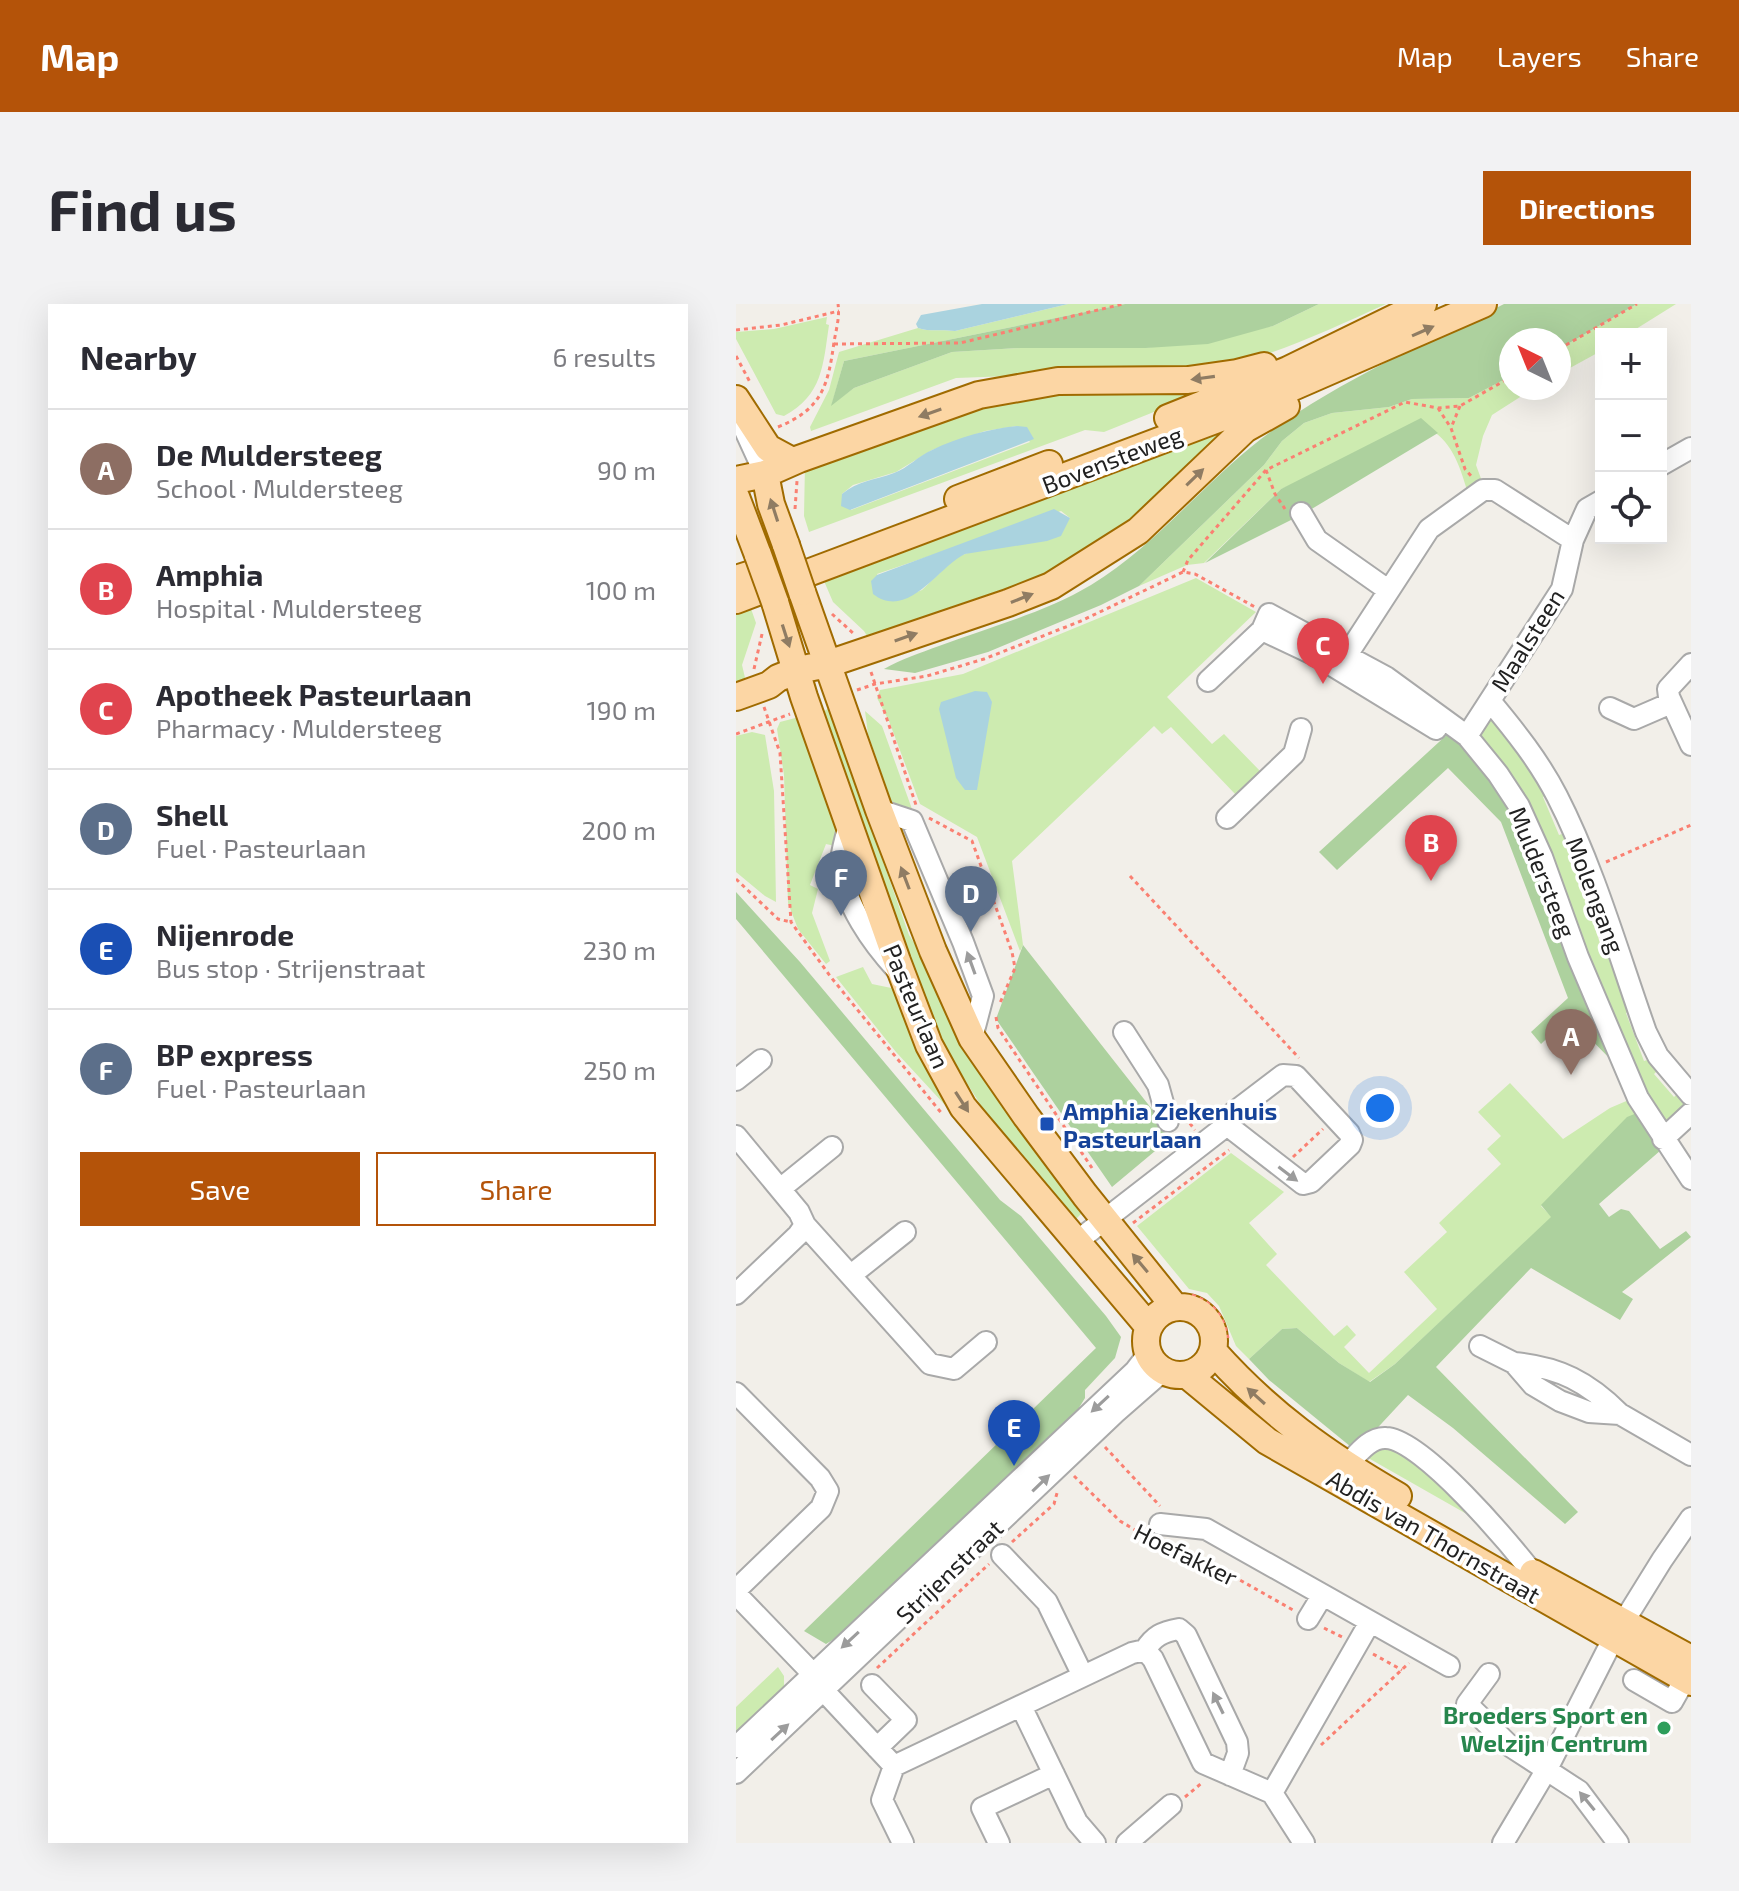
<!DOCTYPE html>
<html lang="en">
<head>
<meta charset="utf-8">
<style>
  :root { --surface:#fff; --page:#f2f2f3; --text:#2b2b33; --muted:#7c7c81; --line:#e1e1e2; --accent:#b45309 }
  body { margin:0; font-family:"Exo 2",sans-serif; background:var(--page); color:var(--text) }
  .controls { position:absolute; right:24px; top:24px; display:grid; overflow:hidden; border-radius:0px; box-shadow:0 8px 32px #0002 }
  .controls button { width:72px; height:72px; display:grid; place-items:center; padding:0; border:0; border-bottom:2px solid var(--line); background:var(--surface); color:var(--text); font:40px sans-serif }
  .compass { position:absolute; left:763px; top:24px; width:72px; height:72px; border-radius:50%; background:var(--surface); box-shadow:0 8px 32px #0002; rotate:317deg }
  .you { position:absolute; left:644px; top:804px; width:28px; height:28px; margin:-20px; border:6px solid #fff; border-radius:50%; background:#1a73e8; box-shadow:0 0 0 12px #1a73e833 }
  .badge { display:grid; place-items:center; width:52px; height:52px; border-radius:50%; background:var(--accent); color:#fff; font-size:26px; font-weight:700 }
  .pin { position:absolute; translate:-50% -66px; filter:drop-shadow(0 2px 4px #0008) }
  .pin::after { content:''; position:absolute; top:42px; width:28px; height:24px; background:inherit; clip-path:polygon(0 0,100% 0,50% 100%) }
  .list { margin:0; padding:0; list-style:none }
  h2 { display:flex; justify-content:space-between; align-items:center; height:104px; margin:0; padding:0 32px; font-size:34px }
  h2 small { font-size:26px; font-weight:400; color:var(--muted) }
  .list li { display:grid; grid-template-columns:52px 1fr auto; gap:24px; align-items:center; box-sizing:border-box; height:120px; padding:0 32px; border-top:2px solid var(--line) }
  .list b { display:block; font-size:30px; white-space:nowrap }
  .list p { margin:0; font-size:26px; white-space:nowrap; color:var(--muted) }
  .list em { font-size:26px; font-style:normal; color:var(--muted) }
  .actions { display:flex; gap:16px; padding:24px 32px }
  .actions a { flex:1; padding:18px 0; border:2px solid var(--accent); border-radius:0px; text-align:center; font-size:28px; color:var(--accent) }
  .actions .main { background:var(--accent); color:#fff }
  .icon { flex:none; width:44px; height:44px; fill:none; stroke:currentColor; stroke-width:2; stroke-linecap:round; stroke-linejoin:round }
  .map { position:relative; flex:none; width:955px; height:1539px; overflow:hidden; border-radius:0px }
  header { display:flex; align-items:center; gap:48px; box-sizing:border-box; height:112px; padding:0 40px; background:var(--accent); color:#fff }
  header strong { font-size:38px }
  nav { display:flex; gap:44px; margin-inline-start:auto; font-size:28px }
  .intro { display:flex; align-items:center; justify-content:space-between; box-sizing:border-box; height:192px; padding:0 48px }
  h1 { margin:0; font-size:56px }
  .button { padding:20px 36px; border-radius:0px; background:var(--accent); color:#fff; font-size:28px; font-weight:700 }
  main { display:flex; gap:48px; padding:0 48px }
  aside { flex:1; background:var(--surface); border-radius:0px; box-shadow:0 8px 32px #0002 }
  .map>svg:first-child { display:block }
</style>
</head>
<body>
<header>
<strong>Map</strong>
<nav><a>Map</a><a>Layers</a><a>Share</a></nav>
</header>
<div class="intro"><h1>Find us</h1><a class="button">Directions</a></div>
<main>
<aside>
<h2>Nearby<small>6 results</small></h2>
<ul class="list">
<li><span class="badge" style="background:#8d6e63">A</span><div><b>De Muldersteeg</b><p>School · Muldersteeg</p></div><em>90 m</em></li>
<li><span class="badge" style="background:#e0444e">B</span><div><b>Amphia</b><p>Hospital · Muldersteeg</p></div><em>100 m</em></li>
<li><span class="badge" style="background:#e0444e">C</span><div><b>Apotheek Pasteurlaan</b><p>Pharmacy · Muldersteeg</p></div><em>190 m</em></li>
<li><span class="badge" style="background:#5c6f8a">D</span><div><b>Shell</b><p>Fuel · Pasteurlaan</p></div><em>200 m</em></li>
<li><span class="badge" style="background:#1a4fb4">E</span><div><b>Nijenrode</b><p>Bus stop · Strijenstraat</p></div><em>230 m</em></li>
<li><span class="badge" style="background:#5c6f8a">F</span><div><b>BP express</b><p>Fuel · Pasteurlaan</p></div><em>250 m</em></li>
</ul>
<div class="actions"><a class="main">Save</a><a>Share</a></div>
</aside>
<div class="map">
<svg width="955" height="1539" viewBox="0 0 955 1539">
  <rect width="100%" height="100%" fill="#f2efe9"/>
  <path fill="#cdebb0" fill-rule="evenodd" d="M332,0H389L108,57L96,100L118,84L216,48L284,44H410L537,22L583,0H650C595,25 542,50 483,64L220,74L75,127L74,123L93,86L103,48L182,24C194,28 205,25 219,27Z
    M901,0H940L892,30H865V47L823,70V45Z
    M91,13L90,20L93,21C87,61 87,91 48,112L40,110L0,35V28L38,25Z
    M775,72V84H798L756,111L747,132L740,161L747,180L732,189C724,164 718,140 694,125L545,185L468,259L451,261L403,282L528,161L546,137L568,119L596,109L653,103L676,95L733,94Z
    M490,79L368,128L349,126L73,228L68,212L69,160L291,86ZM281,122L294,138L115,206L106,190L117,181L160,168L196,146L249,127Z
    M518,105L381,227L313,273L134,337L128,327L97,298L88,277L136,254L374,170L378,165ZM325,207L334,214L229,250L219,254L186,286L156,297L141,270Z
    M460,274L520,308L431,393L476,440L488,430L525,468L500,491L435,423L426,430L418,422L276,557L287,641L284,647L241,533L184,500L153,417L141,394L144,386L227,370Z
    M13,299L20,319L6,361L10,378L0,384V304Z
    M93,404L173,631L347,899L345,910L337,918L276,851L204,736L81,412Z
    M129,407L146,422L176,505L182,512L155,497L132,430Z
    M758,410L815,489L807,493L823,531L832,528L858,592L849,595L866,645L875,642L884,664L877,667L880,673L886,671L898,705L890,709L908,757L917,754L925,763L918,770L938,793L945,786L952,793V805L929,827L904,783L742,431Z
    M67,412L105,521L99,542L90,540L74,581L82,585L76,609L94,657L90,660L62,625L52,599L48,471L41,425L44,418Z
    M16,428L29,431L38,487L40,598L29,592L0,568V432Z
    M127,663L136,680L165,686L212,799L208,800L160,748L100,673Z
    M774,779L827,835L874,804L895,795L901,809L805,902L816,913L659,1060L633,1078L603,1059L561,1024L546,1025L513,1055L500,1042L483,1002L471,989L453,985L401,922L495,849L548,888L513,919L541,950L530,961L598,1032L611,1021L620,1031L608,1043L633,1069L701,1005L668,968L711,928L703,919L765,860L751,845L765,832L742,808Z
    M638,1141L684,1153L757,1225L627,1151Z
    M42,1363L48,1372V1387L0,1435V1403Z"/>
  <path fill="#add19e" d="M389,0H583L537,22L472,40L410,44H284L216,48L118,84L95,102L108,57Z
    M768,0H901L823,45V36H775V72L733,94L676,95L653,103L596,109L568,119L546,137L528,161L403,282L365,301L252,348L179,369L148,365C165,355 184,349 203,342C253,323 308,309 355,281C419,242 466,181 525,135C598,78 686,42 768,0Z
    M685,114L702,129L569,209L469,259L545,185Z
    M715,427L731,438L776,505L881,762L833,713L805,740L795,728L832,694L765,518L712,464L601,566L583,548Z
    M0,588L64,658L264,896L285,912L370,1012L385,1033L379,1054L349,1086V1094L341,1107L113,1326L90,1340L68,1327L360,1044L0,615Z
    M287,641L437,832L376,883L260,715Z
    M901,809L925,846L863,900L873,913L885,905L893,907L924,945L950,927L955,933L886,988L897,995L884,1016L795,964L700,1063L842,1208L829,1220L717,1124L672,1091L620,1147L533,1076L513,1055L546,1025L561,1024L603,1059L634,1078L659,1060L815,913L805,901L891,813Z"/>
  <path fill="#aad3df" d="M246,0H332L219,27C205,25 194,28 182,24L180,20L185,11Z
    M281,122L291,123L298,135L114,206L105,202L106,190C121,177 139,176 158,169C172,164 182,152 196,146C223,133 252,125 281,122Z
    M318,205L334,214L325,232L311,237L229,250C202,263 172,317 137,290L135,277L141,271Z
    M239,387L251,388L256,398L241,486H229L220,474L203,405L205,398Z"/>
  <g fill="none" stroke-linecap="round" stroke-linejoin="round">
    <g stroke="#a9a9a9" stroke-width="24">
      <path id="minor" d="M7,122L29,170
        M925,161L955,144
        M565,209L581,236L652,286
        M526,326L579,351L700,425
        M611,351L693,225L747,186H759L837,236
        M955,360L932,385L933,393L955,441
        M472,377L526,326L533,310L650,373L731,432L762,470L783,502L806,553L842,653L902,794L955,875
        M754,397C779,427 803,457 821,492C858,564 883,652 910,728L922,752L955,791
        M874,404L898,415L935,399
        M731,432L826,285L837,236L851,205L865,197
        M143,506L176,517L227,638L247,692L236,734
        M491,514L558,450L565,425
        M113,519C111,532 104,549 105,562C108,600 137,640 161,666
        M388,728L422,781L432,817
        M0,776L25,756
        M0,832L63,908L69,921L194,1060L218,1065L250,1038
        M927,835L955,809
        M44,885L96,843
        M340,938L491,821L497,809L547,771L560,772L613,829L616,836L614,841L575,878L567,880L491,821
        M115,971L169,928
        M0,990L62,931L69,921
        M744,1042L778,1059L797,1081L824,1097L853,1108L884,1110L955,1151
        M778,1059C823,1063 852,1078 884,1110
        M0,1089L84,1174L92,1187L85,1204L0,1286
        M610,1162C621,1151 633,1133 650,1134C686,1135 773,1239 796,1268
        M424,1220L470,1225L713,1362
        M266,1251L311,1298L347,1372
        M0,1290L77,1370L88,1387L158,1462L396,1349L409,1346
        M572,1315L586,1292
        M409,1346L417,1355L467,1459L536,1489L568,1539
        M409,1346C418,1332 426,1328 443,1325L450,1331L501,1438L502,1449L494,1471
        M753,1370L731,1400L774,1442L843,1487L882,1539
        M898,1376L936,1398L949,1375
        M136,1381L170,1416L141,1444
        M285,1402L341,1518L359,1539
        M0,1443L399,1067L412,1050
        M158,1462L146,1496L167,1539
        M0,1469L379,1109L427,1067
        M536,1489L634,1318
        M263,1539L246,1504L318,1470
        M391,1539L435,1501
        M767,1539L811,1465L877,1335L926,1256L955,1214"/>
    </g>
    <g stroke="#a06b00" stroke-width="30">
      <path id="major" d="M0,95L32,144L56,157
        M432,114L552,66L687,0
        M29,170L35,200L50,241
        M0,176L29,170L63,155L243,91L322,77L452,76L501,69L528,62
        M0,193L22,251
        M222,195L313,160
        M0,275L47,260
        M66,288L143,506L197,647L236,734L290,812L349,891L439,1003
        M0,296L495,110L747,0
        M39,298L68,393L161,657L193,741L227,803L413,1023
        M0,393L33,381L42,374L62,366L92,360L272,299L315,282L402,227L509,125L550,102
        M410 1037a34 34 0 1 1 68 0a34 34 0 1 1-68 0Z
        M477,1047C532,1109 591,1151 662,1192
        M451,1071L531,1137L955,1378
        M797,1269L955,1355"/>
    </g>
    <path stroke="#fa8072" stroke-width="3" stroke-dasharray="4 4" stroke-linecap="butt" d="M0,26L45,21L103,7
      M98,40L224,39L387,0
      M823,45L901,0
      M0,52L15,80
      M724,102L715,124L729,165L737,174
      M702,104L715,124
      M42,123C86,105 92,82 98,38C100,26 104,13 102,0
      M530,166L539,190L549,205
      M59,205L61,177
      M447,268L452,256L530,166L669,98L702,104L724,102L775,73
      M96,310L117,329
      M18,365L26,330
      M135,368L180,501
      M121,386L139,380L191,372L248,355L345,317L447,268L459,270L519,303
      M28,403L44,449L55,618L94,672L207,811
      M0,430L54,410
      M193,514L236,537L276,648L279,664L264,699
      M870,558L955,521
      M394,572L563,754
      M0,575L42,615L55,618
      M260,713L262,724L356,864
      M449,813L459,826
      M557,853L587,825
      M397,919L493,846
      M456,991C478,999 487,1011 492,1034
      M369,1143L424,1202
      M338,1172L384,1217L411,1233
      M418,1237L424,1241L449,1245L557,1306
      M276,1238L318,1200L321,1189
      M588,1324L606,1333
      M637,1350L666,1366
      M141,1364L253,1260
      M585,1441L673,1359
      M449,1493L467,1478"/>
    <use href="#minor" stroke="#fff" stroke-width="20"/>
    <use href="#major" stroke="#fcd6a4" stroke-width="26"/>
    <g stroke="#a06b00" stroke-width="30" stroke-linecap="butt">
      <path id="major-bridge" d="M50,241L66,288
        M22,251L39,298"/>
    </g>
    <use href="#major-bridge" stroke="#fcd6a4" stroke-width="26"/>
  </g>
  <defs><path id="oneway-solid" d="M-6-.8H1V-3.2L6.5 0L1 3.2V.8H-6Z" transform="scale(2)"/></defs>
  <g fill="#8f7c63">
    <use href="#oneway-solid" transform="translate(687 27) rotate(-24)"/>
    <use href="#oneway-solid" transform="translate(467 74) rotate(172)"/>
    <use href="#oneway-solid" transform="translate(194 109) rotate(161)"/>
    <use href="#oneway-solid" transform="translate(459 173) rotate(-44)"/>
    <use href="#oneway-solid" transform="translate(38 206) rotate(-108)"/>
    <use href="#oneway-solid" transform="translate(286 294) rotate(-22)"/>
    <use href="#oneway-solid" transform="translate(50 332) rotate(72)"/>
    <use href="#oneway-solid" transform="translate(170 333) rotate(-19)"/>
    <use href="#oneway-solid" transform="translate(169 574) rotate(-111)"/>
    <use href="#oneway-solid" transform="translate(226 798) rotate(57)"/>
    <use href="#oneway-solid" transform="translate(404 959) rotate(-130)"/>
    <use href="#oneway-solid" transform="translate(520 1092) rotate(-138)"/>
  </g>
  <g fill="#9c9c9c">
    <use href="#oneway-solid" transform="translate(235 659) rotate(-110)"/>
    <use href="#oneway-solid" transform="translate(552 870) rotate(37)"/>
    <use href="#oneway-solid" transform="translate(364 1100) rotate(137)"/>
    <use href="#oneway-solid" transform="translate(305 1179) rotate(-44)"/>
    <use href="#oneway-solid" transform="translate(114 1336) rotate(137)"/>
    <use href="#oneway-solid" transform="translate(482 1399) rotate(-116)"/>
    <use href="#oneway-solid" transform="translate(44 1428) rotate(-43)"/>
    <use href="#oneway-solid" transform="translate(851 1497) rotate(-129)"/>
  </g>
  <rect fill="#1a4fb4" stroke="#fff" stroke-width="3" x="303" y="812" width="16" height="16" rx="4"/>
  <circle fill="#2e9e5b" stroke="#fff" stroke-width="3" cx="928" cy="1424" r="8"/>
  <g text-anchor="middle" dominant-baseline="central" stroke-width="7" stroke-linejoin="round" paint-order="stroke">
    <g font-size="24" fill="#222" stroke="#fff">
      <text transform="translate(376 155) rotate(-21)">Bovensteweg</text>
      <text transform="translate(791 336) rotate(-58)">Maalsteen</text>
      <text transform="translate(807 568) rotate(68)">Muldersteeg</text>
      <text transform="translate(860 591) rotate(69)">Molengang</text>
      <text transform="translate(181 702) rotate(67)">Pasteurlaan</text>
      <text transform="translate(698 1232) rotate(30)">Abdis van Thornstraat</text>
      <text transform="translate(450 1250) rotate(26)">Hoefakker</text>
      <text transform="translate(213 1267) rotate(-44)">Strijenstraat</text>
    </g>
    <g font-size="24" font-weight="bold" fill="#164399" stroke="#fff" text-anchor="start">
      <text x="327" y="806">Amphia Ziekenhuis<tspan x="327" dy="28">Pasteurlaan</tspan></text>
    </g>
    <g font-size="24" font-weight="bold" fill="#27864d" stroke="#fff" text-anchor="end">
      <text x="912" y="1410">Broeders Sport en<tspan x="912" dy="28">Welzijn Centrum</tspan></text>
    </g>
  </g>
</svg>
<div class="controls">
<button>+</button>
<button>−</button>
<button><svg class="icon" aria-label="locate" viewBox="0 0 24 24"><circle cx="12" cy="12" r="6"/><path d="M12 2v4M12 18v4M2 12h4M18 12h4"/></svg></button>
</div>
<svg class="compass" viewBox="-18 -18 36 36"><path d="M0-13l5 13h-10z" fill="#e53935"/><path d="M0 13l5-13h-10z" fill="#7c7c81"/></svg>
<div class="you"></div>
<div class="pin badge" style="left:835px;top:771px;background:#8d6e63">A</div>
<div class="pin badge" style="left:695px;top:577px;background:#e0444e">B</div>
<div class="pin badge" style="left:587px;top:380px;background:#e0444e">C</div>
<div class="pin badge" style="left:235px;top:628px;background:#5c6f8a">D</div>
<div class="pin badge" style="left:278px;top:1162px;background:#1a4fb4">E</div>
<div class="pin badge" style="left:105px;top:612px;background:#5c6f8a">F</div>
</div>
</main>
</body>
</html>
